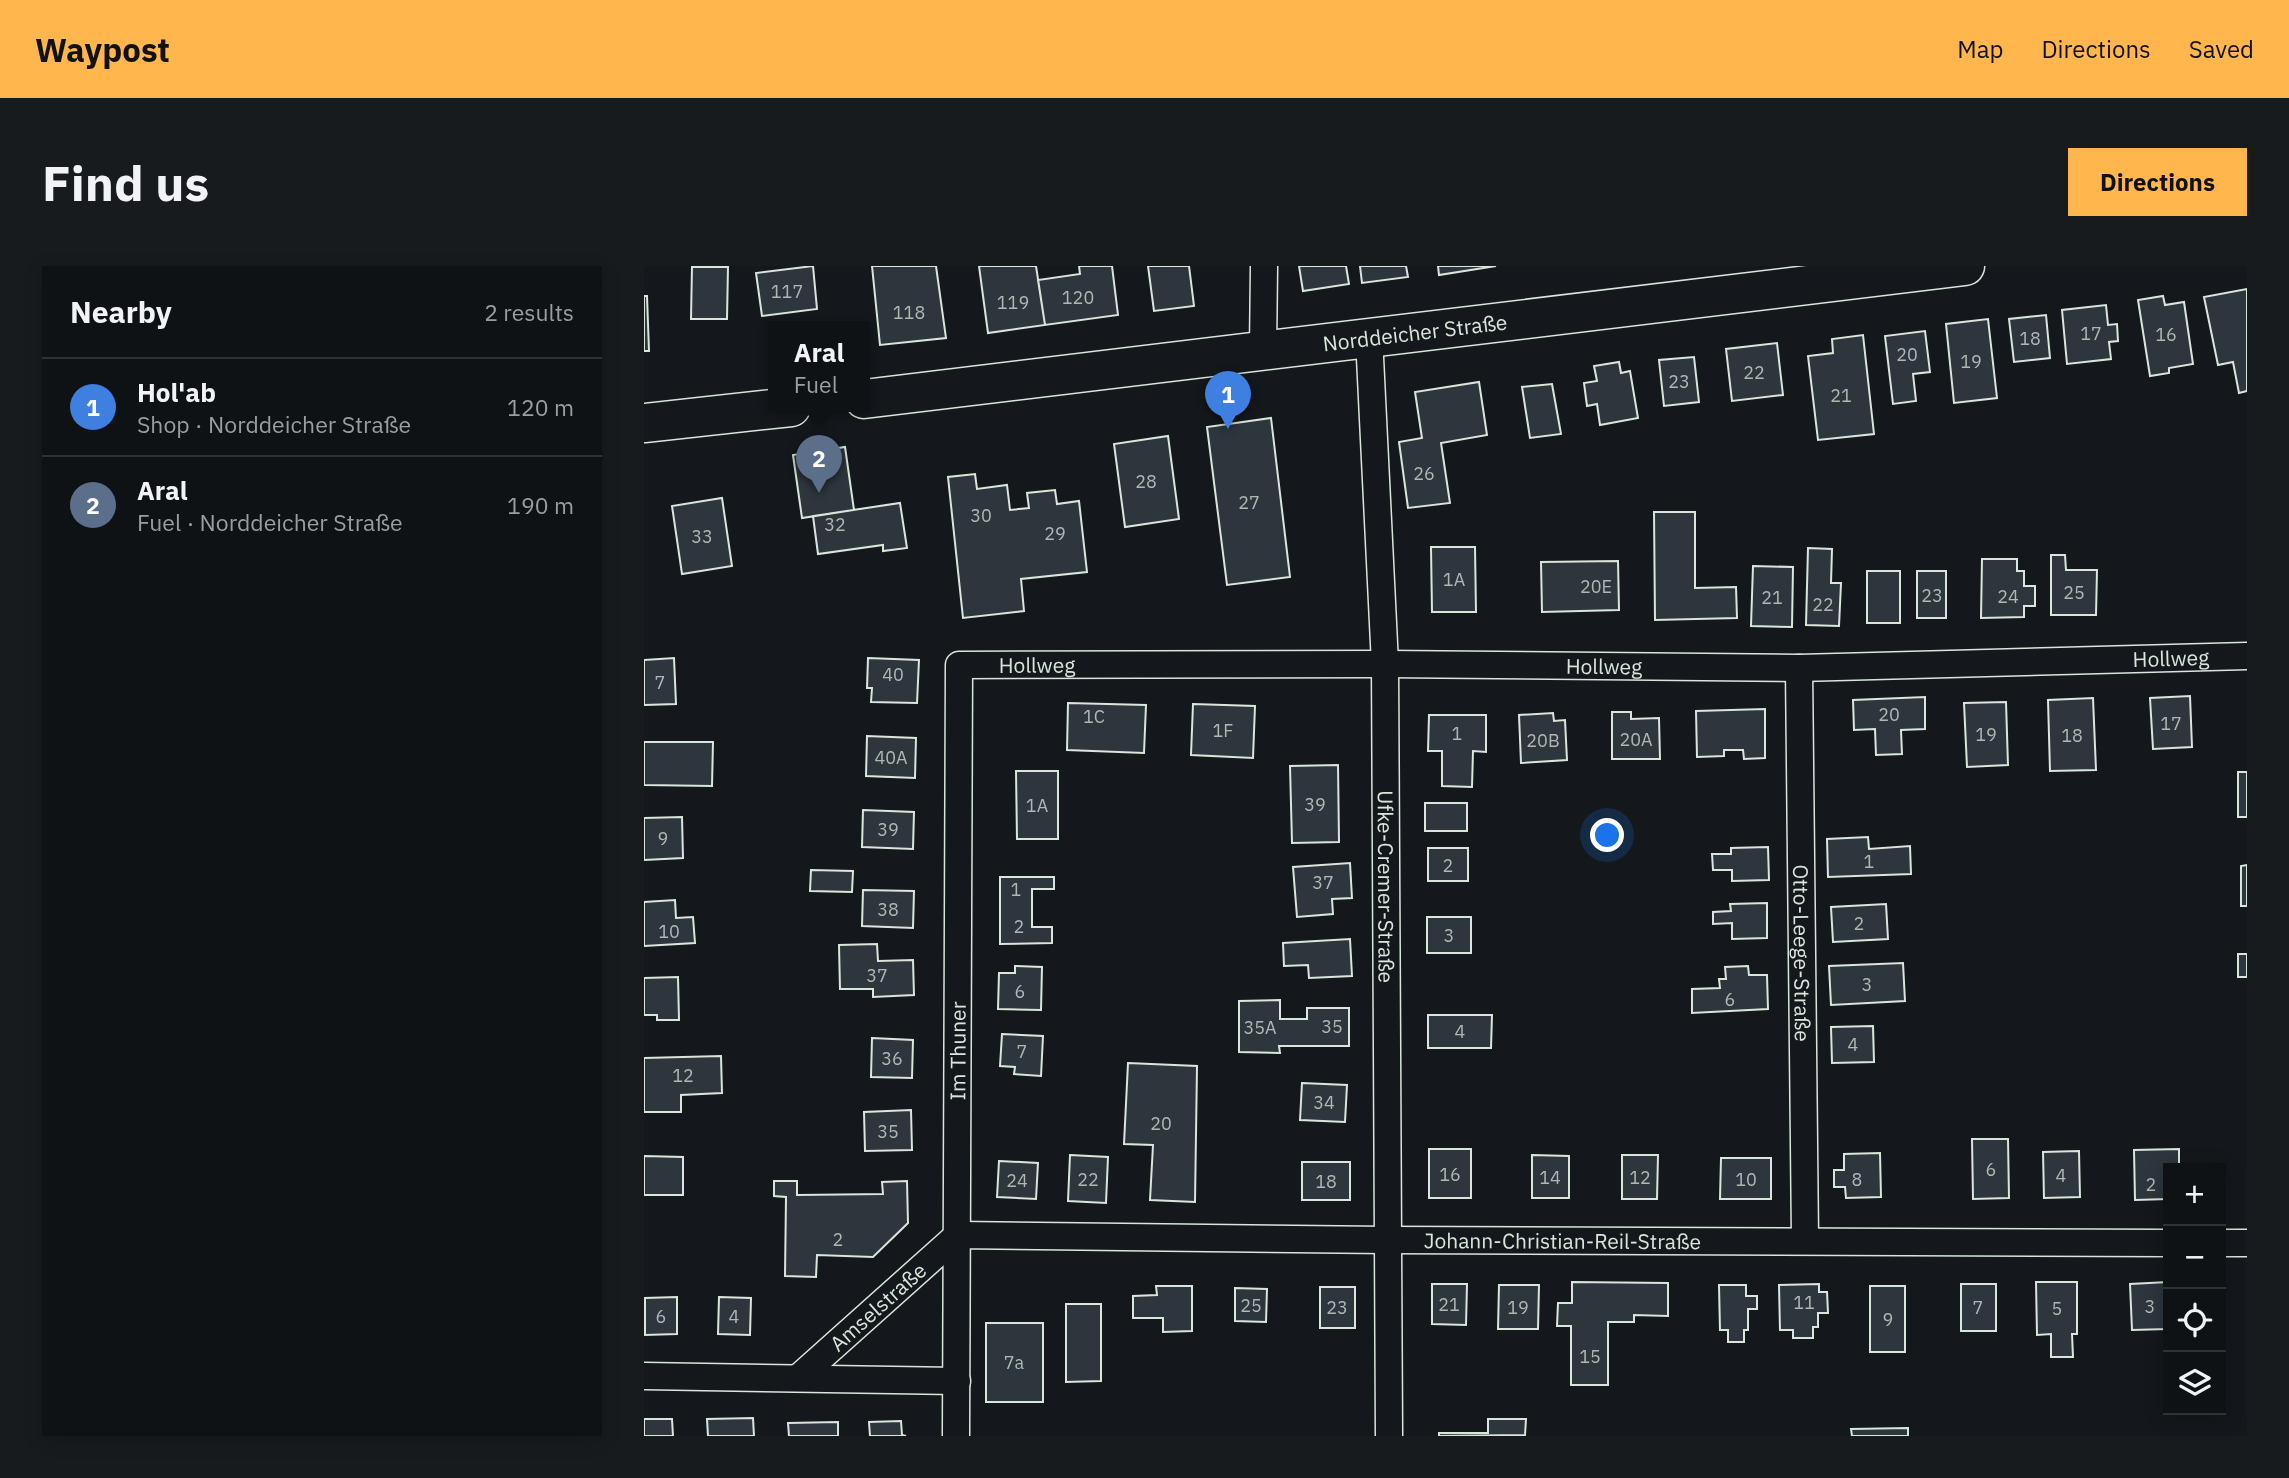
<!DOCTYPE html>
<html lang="en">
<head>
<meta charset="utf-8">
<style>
  :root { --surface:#0f1215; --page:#181b1e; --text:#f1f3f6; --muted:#9b9ea0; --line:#2f3234; --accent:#ffb74d }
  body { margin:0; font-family:"IBM Plex Sans",sans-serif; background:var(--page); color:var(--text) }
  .controls { position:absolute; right:21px; bottom:21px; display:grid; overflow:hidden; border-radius:0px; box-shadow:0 4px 18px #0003 }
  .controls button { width:63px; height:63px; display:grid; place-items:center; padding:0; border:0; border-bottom:2px solid var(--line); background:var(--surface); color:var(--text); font:35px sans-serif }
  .you { position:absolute; left:964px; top:570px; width:24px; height:24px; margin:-18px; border:5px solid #fff; border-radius:50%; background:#1a73e8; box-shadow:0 0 0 10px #1a73e833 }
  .badge { display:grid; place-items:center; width:46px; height:46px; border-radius:50%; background:var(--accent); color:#fff; font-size:23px; font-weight:700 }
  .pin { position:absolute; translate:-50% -58px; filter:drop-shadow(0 2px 4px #0008) }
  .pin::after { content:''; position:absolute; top:37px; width:24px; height:21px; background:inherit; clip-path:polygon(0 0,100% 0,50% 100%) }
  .popup { position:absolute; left:124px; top:55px; width:102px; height:91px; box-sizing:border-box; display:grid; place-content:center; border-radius:0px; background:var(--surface); filter:drop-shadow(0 2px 5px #0005); font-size:23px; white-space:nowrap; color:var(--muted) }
  .popup b { font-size:26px; color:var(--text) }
  .popup::after { content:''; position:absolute; left:50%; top:100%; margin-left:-14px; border:14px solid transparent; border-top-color:var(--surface) }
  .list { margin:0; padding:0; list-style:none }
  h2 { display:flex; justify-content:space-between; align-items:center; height:91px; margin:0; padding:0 28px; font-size:30px }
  h2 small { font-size:23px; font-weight:400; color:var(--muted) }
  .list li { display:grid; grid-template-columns:46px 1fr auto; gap:21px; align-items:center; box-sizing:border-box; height:98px; padding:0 28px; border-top:2px solid var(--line) }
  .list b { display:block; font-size:26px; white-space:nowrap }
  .list p { margin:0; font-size:23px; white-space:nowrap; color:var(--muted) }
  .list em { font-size:23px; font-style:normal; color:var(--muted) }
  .icon { flex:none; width:38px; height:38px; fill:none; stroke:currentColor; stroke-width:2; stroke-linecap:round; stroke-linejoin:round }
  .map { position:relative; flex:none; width:1603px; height:1170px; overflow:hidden; border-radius:0px }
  header { display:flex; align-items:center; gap:42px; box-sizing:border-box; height:98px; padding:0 35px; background:var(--accent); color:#111 }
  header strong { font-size:33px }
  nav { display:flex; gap:38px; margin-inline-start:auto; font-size:24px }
  .intro { display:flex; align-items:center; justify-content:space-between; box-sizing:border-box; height:168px; padding:0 42px }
  h1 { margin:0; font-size:49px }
  .button { padding:18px 32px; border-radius:0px; background:var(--accent); color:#111; font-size:24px; font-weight:700 }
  main { display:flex; gap:42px; padding:0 42px }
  aside { flex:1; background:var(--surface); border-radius:0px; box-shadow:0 4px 18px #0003 }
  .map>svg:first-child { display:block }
</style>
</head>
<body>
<header>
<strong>Waypost</strong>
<nav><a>Map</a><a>Directions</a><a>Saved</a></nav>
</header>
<div class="intro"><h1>Find us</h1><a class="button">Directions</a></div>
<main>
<aside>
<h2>Nearby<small>2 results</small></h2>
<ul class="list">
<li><span class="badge" style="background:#3f7fe0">1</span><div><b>Hol'ab</b><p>Shop · Norddeicher Straße</p></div><em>120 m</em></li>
<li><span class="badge" style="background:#5c6f8a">2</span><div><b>Aral</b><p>Fuel · Norddeicher Straße</p></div><em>190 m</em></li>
</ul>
</aside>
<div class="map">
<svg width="1603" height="1170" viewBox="0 0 1603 1170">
  <rect width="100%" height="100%" fill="#14181c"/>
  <path fill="#2c363c" stroke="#d8e6dc" stroke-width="2" d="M169,0L173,43L118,50L112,7Z
    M228,0H292L302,72L236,79Z
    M335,0H392L401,59L344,67Z
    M435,0H468L474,49L401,59L394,14L436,8Z
    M504,0H545L550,40L510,45Z
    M655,0H702L705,18L659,25Z
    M716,0H762L764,11L718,17Z
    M794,0H852L795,9Z
    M48,1H84L83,53H47Z
    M1603,23V125L1595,127L1589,96L1574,99L1560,31Z
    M0,30H3L5,85H0Z
    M1519,30L1521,39L1540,36L1549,98L1525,102V107L1506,110L1494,34Z
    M1462,39L1464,59L1473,58L1474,75L1465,76L1467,93L1423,98L1418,44Z
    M1402,49L1406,92L1370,96L1365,53Z
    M1344,53L1353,132L1310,137L1302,58Z
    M1281,65L1286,106L1269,108L1272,135L1249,138L1241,70Z
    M1219,69L1230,168L1174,174L1164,90L1189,87L1188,73Z
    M1133,77L1139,129L1088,135L1082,83Z
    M1050,91L1055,136L1020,140L1015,94Z
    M975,96L977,107L986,105L994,152L956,159L953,138L943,140L940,117L953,115L950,100Z
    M835,116L843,169L797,177L806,237L764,242L755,176L778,172L771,126Z
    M908,118L917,168L886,172L878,121Z
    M627,152L646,311L583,319L563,161Z
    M524,170L535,253L481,261L470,178Z
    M201,181L210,244L158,252L149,189Z
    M331,208L333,223L363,219L366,244L385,242L383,227L411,224L413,238L435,235L443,306L377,313L380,345L319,352L304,211Z
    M78,232L88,300L38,308L28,240Z
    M256,237L263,282L239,285V279L174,288L169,250Z
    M1010,246H1051V322L1092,321L1093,352L1011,354Z
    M787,281H831L832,346H788Z
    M1164,282L1188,283L1187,317H1197L1195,360L1162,359Z
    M1407,289H1421L1422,304H1453L1452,349H1407Z
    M1338,293H1373V305H1380V320H1391V340H1380V351L1337,352Z
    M974,295L975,344L898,346L897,296Z
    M1109,300L1149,301L1148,361L1107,360Z
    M1223,305H1256V357H1223Z
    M1273,305H1302V352H1273Z
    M30,392L32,438L0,439V394Z
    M224,392L275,394L273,437L227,436L228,422H223Z
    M1546,430L1548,481L1509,483L1506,432Z
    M1281,431V463L1257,464L1258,488L1232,489L1231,463L1210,464L1209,434Z
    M1449,432L1452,504L1406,505L1404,434Z
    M1362,436L1364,499L1323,501L1320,437Z
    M424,437L502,439L500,487L423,484Z
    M549,438L611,440L609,492L547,489Z
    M1121,443V492L1100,493L1099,484H1080V490L1053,491L1052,445Z
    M968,446H987V453L1015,452L1016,493H968Z
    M909,447L910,455L921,454L923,494L877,497L875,449Z
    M785,449H842V486L829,485L828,521L798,520V485H784Z
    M223,470L272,472L271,512L222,510Z
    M0,476H69L68,520L0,519Z
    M694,499L695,576L648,577L646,500Z
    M372,505H414V573H373Z
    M1594,506H1603V551H1594Z
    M781,537H823V565H781Z
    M219,544L270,546L269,583L218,581Z
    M38,551L39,592L0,594V552Z
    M1224,571L1225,583L1266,580L1267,608L1184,611L1183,573Z
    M1124,581L1125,614L1088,615V604H1069L1068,588H1087V582Z
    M784,582H824V615H784Z
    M706,597L708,632L688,633L689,648L653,651L649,601Z
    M1603,599V640H1597V600Z
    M167,604L209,605L208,626L166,625Z
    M356,611H410V623H388V661H408V677L356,678Z
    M219,624L270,625L269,662L218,660Z
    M31,634L32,652L49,651L51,677L0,680V636Z
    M1123,637V672L1088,673V657L1069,658V646L1087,645L1086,638Z
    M1242,638L1244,673L1189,676L1187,641Z
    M783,651H827V687H783Z
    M706,673L708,710L665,712L664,699L640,700L639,677Z
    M233,678L234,695L269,694L270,729L229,731V723H196L195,679Z
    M1594,688H1603V711H1594Z
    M1259,697L1261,735L1187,739L1185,700Z
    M371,700L398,701L397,744L354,743L355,707H371Z
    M1104,700L1105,709H1123L1124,743L1048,747V723L1076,722L1075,713H1082L1081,701Z
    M34,711L35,754H13V749H0V712Z
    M636,734V753H663V742H705V780H635L636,787L595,786V735Z
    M784,749H848L847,782H784Z
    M1229,760L1230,796L1188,797L1187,761Z
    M358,768L399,770L397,810L370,808L371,801L356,800Z
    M228,772L269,774L268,812L227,811Z
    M77,790L78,827L37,829V846H0V792Z
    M484,797L553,800L551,936L506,934L509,879L480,878Z
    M658,817L703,819L701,856L656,854Z
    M267,844L268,884L221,885L220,846Z
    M1328,873H1364L1365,932L1329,933Z
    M785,883H827V932H785Z
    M1535,883V902H1524V933L1491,934L1490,884Z
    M1435,885L1436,931L1400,932L1399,886Z
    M1236,887L1237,931L1202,932L1201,921H1190V904H1200V888Z
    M426,889L464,891L462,937L424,935Z
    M888,889L925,890V932H888Z
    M978,889H1014L1013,933H978Z
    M0,890L39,891V929H0Z
    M1077,892H1127V933H1076Z
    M355,895L394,897L392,933L353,931Z
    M658,896H706V934H658Z
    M130,915H153V929L239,928L238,916L263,915L264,957L229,991L173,989L172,1011L141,1010L142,931L130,930Z
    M928,1016L1024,1017V1050L990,1049V1056H964V1119H927V1060H913L914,1037H928Z
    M1392,1016H1433V1068H1428L1429,1091H1407V1068L1393,1069Z
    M1524,1016V1063L1488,1064L1486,1018Z
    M788,1018H823L822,1059L788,1058Z
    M1175,1018V1026H1183L1184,1047H1174V1061H1169V1072H1149V1064H1136L1135,1019Z
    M1317,1018H1352V1065H1317Z
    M855,1019H895L894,1063H854Z
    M1075,1019H1102V1030H1113V1043H1104V1064H1100V1076H1084V1064H1076Z
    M512,1020H548V1065L519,1066V1052H489V1030L513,1029Z
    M1226,1020H1261V1086H1226Z
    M676,1021H711V1062H676Z
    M591,1022L623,1023L622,1056L591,1055Z
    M33,1031V1068L1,1069V1032Z
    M75,1031L107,1032L106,1069L74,1068Z
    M422,1038H457V1115L422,1116Z
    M342,1057H399V1136H342Z
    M109,1152L110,1170H64L63,1153Z
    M0,1153H28L29,1170H0Z
    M844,1153H882L881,1169L795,1170V1167H844Z
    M257,1155L258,1169L262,1170H226L225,1156Z
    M194,1156V1170H145L144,1157Z
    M1264,1162V1170H1208L1207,1163Z"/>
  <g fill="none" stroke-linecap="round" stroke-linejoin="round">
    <g stroke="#d8e6dc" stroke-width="29">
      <g id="minor">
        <path id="s1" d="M725,71L741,398L745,1170"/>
        <path d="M619,85L620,0"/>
        <path id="s2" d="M1155,402L1161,973"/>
        <path d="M1577,977H1603"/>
        <path d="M0,1110L313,1115"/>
        <path id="s3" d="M154,1112L314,969L742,974L1524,977"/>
        <path id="s4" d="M312,1170L315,399L741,398L1155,402L1603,390"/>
      </g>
    </g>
    <g stroke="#d8e6dc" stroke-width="41">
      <g id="secondary">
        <path id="s5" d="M220,133L1321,0"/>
        <path d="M0,157L147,141"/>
      </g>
    </g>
    <use href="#minor" stroke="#14181c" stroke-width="26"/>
    <use href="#secondary" stroke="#14181c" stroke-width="38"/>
  </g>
  <g text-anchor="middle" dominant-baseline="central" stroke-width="5" stroke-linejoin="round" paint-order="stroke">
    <g font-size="18" fill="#adbab4">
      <text x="143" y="25">117</text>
      <text x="434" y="31">120</text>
      <text x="369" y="36">119</text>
      <text x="265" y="46">118</text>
      <text x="1447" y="67">17</text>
      <text x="1522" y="68">16</text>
      <text x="1386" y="72">18</text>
      <text x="1263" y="88">20</text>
      <text x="1327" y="95">19</text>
      <text x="1110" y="106">22</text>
      <text x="1035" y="115">23</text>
      <text x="1197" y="129">21</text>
      <text x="780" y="207">26</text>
      <text x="502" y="215">28</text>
      <text x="605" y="236">27</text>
      <text x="337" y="249">30</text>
      <text x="191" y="258">32</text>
      <text x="411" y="267">29</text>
      <text x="58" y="270">33</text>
      <text x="810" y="313">1A</text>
      <text x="952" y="320">20E</text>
      <text x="1430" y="326">25</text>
      <text x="1288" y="329">23</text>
      <text x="1364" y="330">24</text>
      <text x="1128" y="331">21</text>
      <text x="1179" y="338">22</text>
      <text x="249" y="408">40</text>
      <text x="16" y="416">7</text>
      <text x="1245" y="448">20</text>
      <text x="450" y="450">1C</text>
      <text x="1527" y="457">17</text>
      <text x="579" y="464">1F</text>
      <text x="813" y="467">1</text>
      <text x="1342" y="468">19</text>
      <text x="1428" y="469">18</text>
      <text x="992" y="473">20A</text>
      <text x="899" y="474">20B</text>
      <text x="247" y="491">40A</text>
      <text x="671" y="538">39</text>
      <text x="393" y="539">1A</text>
      <text x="244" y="563">39</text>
      <text x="19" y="572">9</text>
      <text x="1225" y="595">1</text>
      <text x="804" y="599">2</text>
      <text x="679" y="616">37</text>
      <text x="372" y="623">1</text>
      <text x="244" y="643">38</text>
      <text x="1215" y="657">2</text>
      <text x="375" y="660">2</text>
      <text x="25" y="665">10</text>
      <text x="805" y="669">3</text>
      <text x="233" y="709">37</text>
      <text x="1223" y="718">3</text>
      <text x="376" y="725">6</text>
      <text x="1086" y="733">6</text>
      <text x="688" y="760">35</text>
      <text x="616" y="761">35A</text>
      <text x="816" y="765">4</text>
      <text x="1209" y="778">4</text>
      <text x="378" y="785">7</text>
      <text x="248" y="792">36</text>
      <text x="39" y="809">12</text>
      <text x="680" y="836">34</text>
      <text x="517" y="857">20</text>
      <text x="244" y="865">35</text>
      <text x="1347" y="903">6</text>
      <text x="806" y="908">16</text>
      <text x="1417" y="909">4</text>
      <text x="906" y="911">14</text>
      <text x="996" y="911">12</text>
      <text x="444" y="913">22</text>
      <text x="1102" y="913">10</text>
      <text x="1213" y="913">8</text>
      <text x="373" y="914">24</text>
      <text x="682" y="915">18</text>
      <text x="1507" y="918">2</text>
      <text x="194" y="973">2</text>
      <text x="1160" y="1036">11</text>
      <text x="805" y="1038">21</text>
      <text x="607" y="1039">25</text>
      <text x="1506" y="1040">3</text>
      <text x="693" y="1041">23</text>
      <text x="874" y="1041">19</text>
      <text x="1334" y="1041">7</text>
      <text x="1413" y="1042">5</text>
      <text x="17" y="1050">6</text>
      <text x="90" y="1050">4</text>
      <text x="1244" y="1053">9</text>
      <text x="946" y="1090">15</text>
      <text x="370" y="1096">7a</text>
    </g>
    <g font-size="21" fill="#d8e6dc" stroke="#14181c">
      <text stroke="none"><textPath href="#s5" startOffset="555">Norddeicher Straße</textPath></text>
      <text stroke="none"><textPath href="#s4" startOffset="1983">Hollweg</textPath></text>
      <text stroke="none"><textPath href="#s4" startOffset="849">Hollweg</textPath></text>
      <text stroke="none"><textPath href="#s4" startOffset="1416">Hollweg</textPath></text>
      <text stroke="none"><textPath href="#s1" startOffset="550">Ufke-Cremer-Straße</textPath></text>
      <text stroke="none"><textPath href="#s2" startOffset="285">Otto-Leege-Straße</textPath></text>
      <text stroke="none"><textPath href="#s4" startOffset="385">Im Thuner</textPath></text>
      <text stroke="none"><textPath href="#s3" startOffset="819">Johann-Christian-Reil-Straße</textPath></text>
      <text stroke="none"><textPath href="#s3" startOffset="107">Amselstraße</textPath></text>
    </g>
  </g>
</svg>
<div class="controls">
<button>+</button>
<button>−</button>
<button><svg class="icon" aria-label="locate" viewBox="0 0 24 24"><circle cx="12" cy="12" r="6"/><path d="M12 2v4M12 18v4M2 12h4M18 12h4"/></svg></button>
<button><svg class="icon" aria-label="layers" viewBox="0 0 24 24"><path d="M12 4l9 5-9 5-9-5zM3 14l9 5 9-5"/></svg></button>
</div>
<div class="you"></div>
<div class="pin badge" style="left:584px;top:163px;background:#3f7fe0">1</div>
<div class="pin badge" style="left:175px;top:227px;background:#5c6f8a">2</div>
<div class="popup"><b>Aral</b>Fuel</div>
</div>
</main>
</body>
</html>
